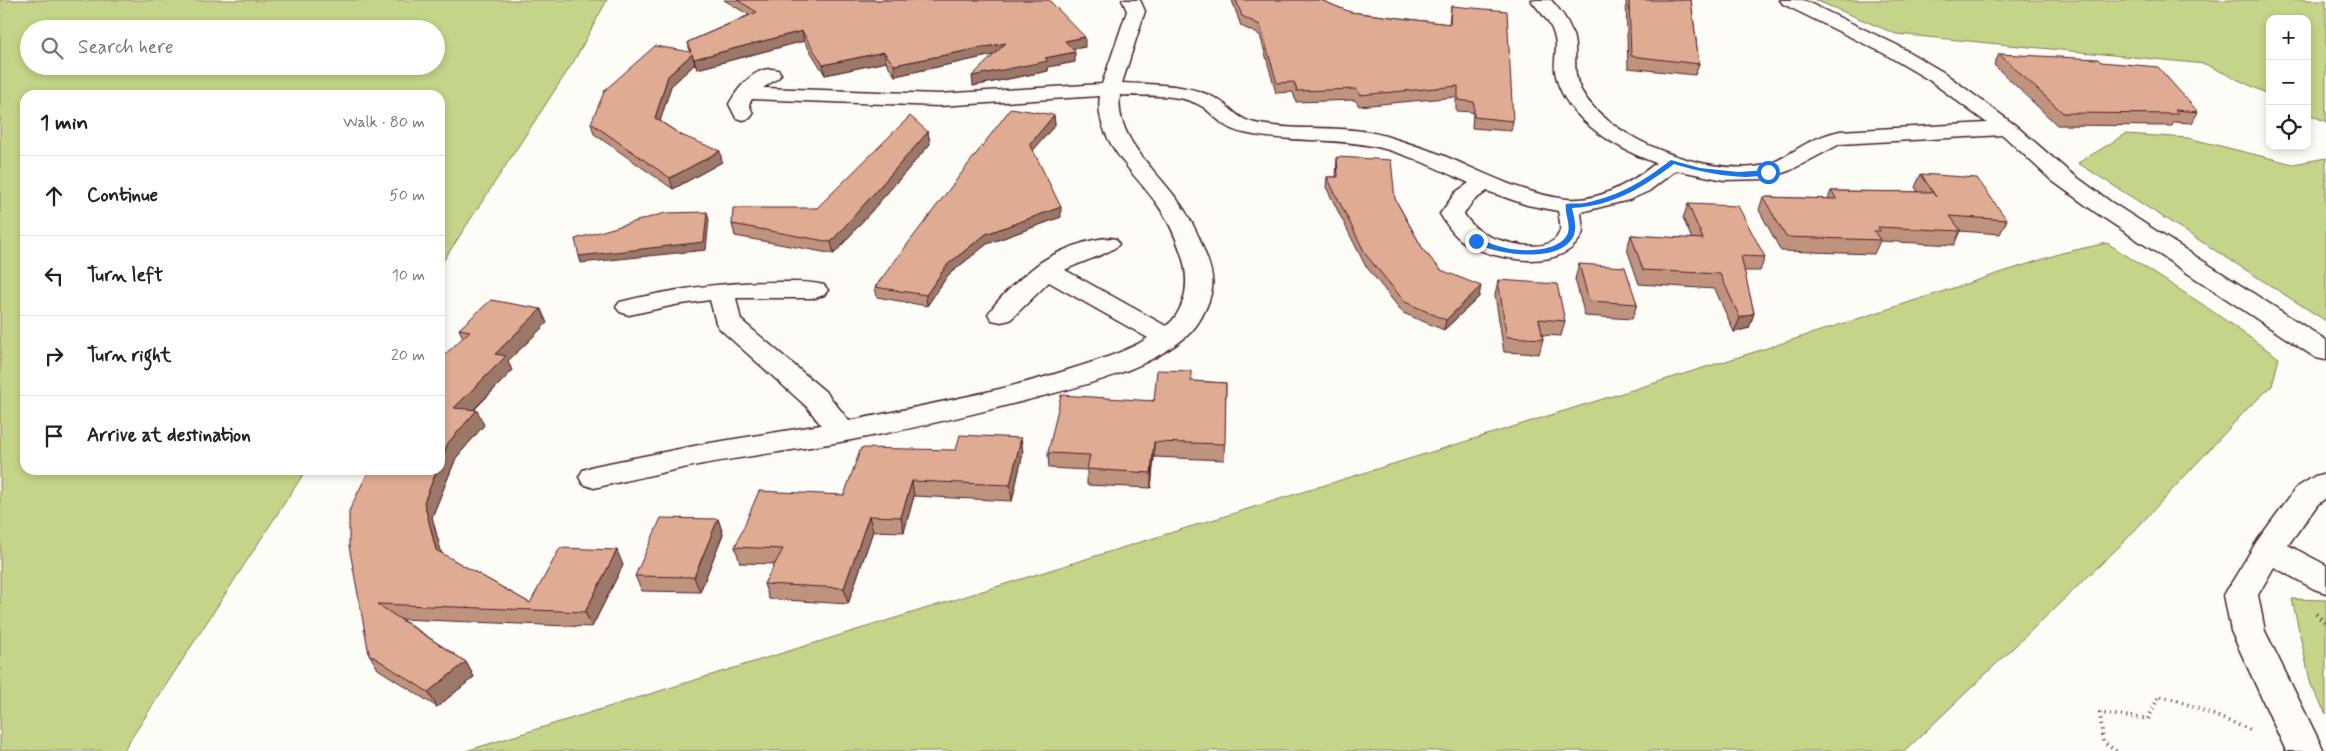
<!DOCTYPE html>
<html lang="en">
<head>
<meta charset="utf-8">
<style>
  :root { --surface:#fff; --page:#f6f6f6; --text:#202124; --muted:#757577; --line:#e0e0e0 }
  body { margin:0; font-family:Mynerve,sans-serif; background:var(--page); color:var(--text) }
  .controls { position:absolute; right:15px; top:15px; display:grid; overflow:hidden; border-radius:10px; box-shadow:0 2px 8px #0003 }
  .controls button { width:45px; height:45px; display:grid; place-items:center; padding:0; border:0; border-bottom:1px solid var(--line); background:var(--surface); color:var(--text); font:25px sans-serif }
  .stop { position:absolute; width:15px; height:15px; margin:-11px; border:4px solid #1a73e8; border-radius:50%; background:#fff }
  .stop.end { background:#1a73e8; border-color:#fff; box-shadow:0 1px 5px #0008 }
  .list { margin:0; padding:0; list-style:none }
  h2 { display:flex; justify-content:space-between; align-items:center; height:65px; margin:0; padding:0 20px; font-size:21px }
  h2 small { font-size:16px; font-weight:400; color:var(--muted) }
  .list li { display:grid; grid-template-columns:32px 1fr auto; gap:15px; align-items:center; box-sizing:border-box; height:80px; padding:0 20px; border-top:1px solid var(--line) }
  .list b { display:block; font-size:19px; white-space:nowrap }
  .list em { font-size:16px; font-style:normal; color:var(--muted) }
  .icon { flex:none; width:28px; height:28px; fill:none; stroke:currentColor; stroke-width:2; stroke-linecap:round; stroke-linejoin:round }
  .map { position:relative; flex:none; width:2326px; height:751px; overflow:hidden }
  .search { position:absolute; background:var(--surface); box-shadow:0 2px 8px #0003; left:20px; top:20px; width:425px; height:55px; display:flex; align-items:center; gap:12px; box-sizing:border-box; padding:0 18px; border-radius:28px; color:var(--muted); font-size:19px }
  .panel { position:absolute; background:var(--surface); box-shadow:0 2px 8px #0003; left:20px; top:90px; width:425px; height:385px; border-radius:15px }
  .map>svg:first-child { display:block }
</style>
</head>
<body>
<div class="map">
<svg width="2326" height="751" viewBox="0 0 2326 751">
  <rect width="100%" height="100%" fill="#fdfcf7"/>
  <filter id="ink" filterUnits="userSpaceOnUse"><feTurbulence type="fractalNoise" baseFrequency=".02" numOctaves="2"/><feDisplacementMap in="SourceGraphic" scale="10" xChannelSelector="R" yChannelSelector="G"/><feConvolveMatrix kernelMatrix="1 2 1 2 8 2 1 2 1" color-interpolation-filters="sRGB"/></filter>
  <g filter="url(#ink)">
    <path fill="#c4d488" stroke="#877a5a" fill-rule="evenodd" d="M0,0H607L574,61L440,266V95H25V470H306L123,751H0ZM29,29H436V66H29Z
      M1815,0H2326V122L2307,113V19H2270V95L2205,64L1896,34Z
      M2126,134L2188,138L2293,164L2326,158V321L2078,163Z
      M2107,243L2202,304L2279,358L2272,386L2246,410L2123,543L1905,751H466L1761,350L2062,253Z
      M2292,599L2326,600V714L2311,685Z"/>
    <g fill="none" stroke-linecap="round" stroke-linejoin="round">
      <g stroke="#4a1f2b" stroke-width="3">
        <path id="minor" d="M1122,0H1140L1145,11L1122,83C1153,85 1187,83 1215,98C1233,107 1235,120 1260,124C1303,132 1349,123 1392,138C1408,143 1426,149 1442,155C1483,172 1522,194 1567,199C1600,202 1632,182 1656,163C1619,150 1565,119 1556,76C1553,66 1556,56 1556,46C1555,25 1542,15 1531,0H1551C1562,12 1574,28 1575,46C1576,62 1573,75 1581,90C1608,140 1711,178 1765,165C1778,162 1790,153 1802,146C1814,139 1826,134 1840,131L1987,123L1929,80L1883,53L1783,4L1780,0H1803L1897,45L1943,72L2015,125L2067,170L2111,202L2326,340V360L2316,358L2095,212L2051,180L2003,135L1840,144L1791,170L1766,179L1724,180L1676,170L1649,191L1629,200L1581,212L1583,232C1567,274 1495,261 1465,243C1454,236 1447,225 1440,214L1456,192L1469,183C1440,170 1408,154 1377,147C1333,137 1287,143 1244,133C1223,129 1218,118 1203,107C1180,92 1146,97 1120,95C1114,136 1154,168 1176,198C1189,215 1198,233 1205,253C1209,263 1214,277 1212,288C1210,303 1200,324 1188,335C1145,372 1081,386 1028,400C966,416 903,431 840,442C795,450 749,456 703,464C667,471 630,480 594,488L583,484L579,477L583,470L594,466L704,444L821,425L807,407L720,329L716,323L710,300L675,305L629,315L620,312L616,307L620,302C672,289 724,282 778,282C793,282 809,281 824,285L828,290L824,295L815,298H736L741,320L827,393L849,421C924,405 1001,392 1074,368C1099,360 1126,352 1148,338L1049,282L1010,320L1001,322L992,320L988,314C1000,296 1020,278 1037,265C1052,253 1097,234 1116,239L1119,244C1113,253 1077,263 1065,270L1166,326C1175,320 1181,308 1184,298C1188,282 1186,268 1181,253C1175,235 1168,219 1157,204C1135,173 1093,138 1100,96L939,106L752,99L749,104L753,114L750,118L743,120L736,118L729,104C738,88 756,64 778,70L781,74L778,78L763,88L939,94L1102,84L1127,11ZM1487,191L1527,205L1558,211C1559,217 1561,224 1560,230C1554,258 1498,242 1483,233C1475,228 1469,222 1464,214L1472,202Z
          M2326,473V498L2318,504L2288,545L2326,565V593L2314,589L2274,567L2258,595L2265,631L2324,751H2286L2231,631L2224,595L2257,541L2296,488L2315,476Z"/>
      </g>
      <path stroke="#4a1f2b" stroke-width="4" stroke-dasharray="1 4.5" stroke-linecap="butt" d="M2316,614L2326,624
        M2116,751L2103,742L2100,713L2148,719L2159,696L2177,700L2253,731"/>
      <use href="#minor" fill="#fdfcf7" fill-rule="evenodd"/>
    </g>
    <path fill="#c0937e" stroke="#4a1f2b" d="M724,0H1049L1085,47L1073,49L1075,62L1048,67V71L973,86L993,55L895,76L886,62L825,75L804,41L697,69L695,64L671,86L660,121L722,162L673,189L594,134L591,123L690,52L688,42L749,15Z
      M1232,0H1321L1323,1L1350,12L1449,24L1451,6L1513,121L1511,131L1472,128L1473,112L1456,111V97L1359,106L1355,100L1296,102L1293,92L1276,93L1260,35L1241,26Z
      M1626,0H1691L1699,64L1695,75L1628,68Z
      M1999,54L2101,62L2198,112L2192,123L2174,122L2172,126L2057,125L1994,65Z
      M1054,115L1055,125L1033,150L1061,217L987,244L948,275L927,306L877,297L875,287Z
      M928,132L930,144L834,254L735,236L732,224L817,208Z
      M1337,157L1395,199L1424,251L1441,270L1479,297L1444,330L1403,313L1365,265L1326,187L1327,177H1336Z
      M1921,174L2007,220L2000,234L1960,231L1954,245L1880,241L1874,254L1781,251L1759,210L1763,197L1828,199L1831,191L1918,192L1915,187Z
      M1688,204L1765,257L1760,271H1744L1754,313L1749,328L1734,332L1715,289L1639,284L1627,249L1631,235L1692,239L1683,218Z
      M1579,264L1637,304L1632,319L1585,316L1575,279Z
      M1498,280L1565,321L1561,336L1542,335L1543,339L1539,354L1504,352L1495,295Z
      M547,323L508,361L512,371L474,410L484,425L456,458L432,517L441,553L530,603L623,565L592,627L401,619L466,662L474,677L437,707L378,669L369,654V470L463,338L459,329Z
      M1191,381L1226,383L1224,460L1154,457L1151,488L1087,485V470L1049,468L1048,453Z
      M1021,438L1023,453L1012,501L914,496L904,532L873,531L848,604L769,599L764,584L775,564L740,563L735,547L844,495L956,450Z
      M718,519L723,534L700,592L642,591L635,576Z"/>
    <path fill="#9c7867" stroke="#4a1f2b" d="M802,31L804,41L697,69L694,59Z
      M1085,37V47L1066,50L1065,41Z
      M1006,43L1007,52L895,76L894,65Z
      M884,52L886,62L825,75L823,65Z
      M1075,52V62L1048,67V71L973,86L972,76L1045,58Z
      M692,54L695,64L671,86L658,128L655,118L668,76Z
      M1054,115L1055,125L1031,153L1030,144Z
      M928,132L930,144L834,254L831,242Z
      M720,151L722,162L673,189L670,178Z
      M1061,207V217L987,244L948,275L927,306L926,295L947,265L986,234Z
      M707,212L709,220L706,250L581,263L579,256Z
      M1481,286L1479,297L1444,330L1446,320Z
      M541,309L547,323L508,361L512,371L461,422L454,408L495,354Z
      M1754,313L1749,328L1734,332L1740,318Z
      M477,410L484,425L456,458L432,517L445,565L436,550L424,502L437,470H440V463L448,443Z
      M1021,438L1023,453L1012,501L1010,485Z
      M1154,442V457L1151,488V473Z
      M912,481L914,496L904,532L901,517Z
      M869,516L873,531L848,604L844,588Z
      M718,519L723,534L700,592L694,577Z
      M617,550L623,565L592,627L585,612Z
      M466,662L474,677L437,707L428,692Z"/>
    <path fill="#dfab93" stroke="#4a1f2b" d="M737,0H1049L1085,37L1065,41L1075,52L1045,58L1048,61L972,76L1006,43L894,65L884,52L823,65L802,31L694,59L692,54L668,76L655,118L681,135L720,151L670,178L591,123L605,90L655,46L691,52L688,42L757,12Z
      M1236,0H1321L1323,1L1350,12L1450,24L1451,6L1507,11L1513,121L1474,117V102L1458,100V86L1360,95L1356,89L1297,91L1294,82L1277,83L1260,25L1242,16Z
      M1629,0H1691L1699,64L1631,56Z
      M1999,54L2098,59L2101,62L2158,67L2198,112L2175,110L2178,114L2063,113Z
      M1011,108L1054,115L1030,144L1061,207L986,234L947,265L926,295L875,287Z
      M910,116L928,132L831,242L732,224L733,208H817Z
      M1337,157L1391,160L1395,199L1424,251L1441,270L1481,286L1446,320L1405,302L1366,255L1327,177H1338Z
      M1921,174L1977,178L2007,220L1950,216L1961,231L1878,227L1880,231H1874L1880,240L1786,237L1763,197L1837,199L1831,191L1932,192L1936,197Z
      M1688,204L1738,206L1765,257L1741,256L1754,313L1740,318L1720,274L1643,270L1631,235L1703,239Z
      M707,212L704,242L579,256L575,239L665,213Z
      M1579,264L1625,267L1637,304L1589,301Z
      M1498,280L1557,284L1565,321L1539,319L1543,339L1507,337Z
      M491,300L541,309L495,354L506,356L454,408L477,410L448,443L440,463V359L470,331L459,329Z
      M1157,370L1191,371V381L1226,383L1225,444L1154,442L1151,473L1087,469L1090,455L1048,453L1061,395L1154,401Z
      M960,435L1021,438L1010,485L912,481L901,517L869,516L844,588L764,584L783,549L735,547L759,491L844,495L861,448L956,450Z
      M369,470H437L424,502L436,550L530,603L560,548L617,550L585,612L377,604L466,662L428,692L369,654L349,546V511Z
      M661,518L718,519L694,577L635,576Z"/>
  </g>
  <path fill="#1a73e8" d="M1671,160L1700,168L1738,172L1768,170L1771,172C1751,184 1696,171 1674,164C1642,188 1613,206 1572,208C1574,217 1577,226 1574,235C1562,265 1493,255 1472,241L1476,239C1486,241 1495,246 1506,248C1522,252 1558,252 1567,235C1572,225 1564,214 1566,204C1572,203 1579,204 1585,203C1621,195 1642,182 1671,160Z"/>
</svg>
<div class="controls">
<button>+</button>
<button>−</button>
<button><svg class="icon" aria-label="locate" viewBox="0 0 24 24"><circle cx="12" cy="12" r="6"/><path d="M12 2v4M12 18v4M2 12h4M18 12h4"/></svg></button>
</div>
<div class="stop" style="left:1768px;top:172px"></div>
<div class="stop end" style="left:1476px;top:241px"></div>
<div class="search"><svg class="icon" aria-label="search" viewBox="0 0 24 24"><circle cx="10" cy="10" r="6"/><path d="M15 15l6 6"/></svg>Search here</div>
<section class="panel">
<h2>1 min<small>Walk · 80 m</small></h2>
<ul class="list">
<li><svg class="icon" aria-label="ahead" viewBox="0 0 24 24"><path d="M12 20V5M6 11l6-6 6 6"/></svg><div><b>Continue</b></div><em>50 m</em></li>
<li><svg class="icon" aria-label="left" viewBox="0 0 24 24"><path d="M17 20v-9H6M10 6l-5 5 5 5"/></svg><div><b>Turn left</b></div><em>10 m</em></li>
<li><svg class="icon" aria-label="right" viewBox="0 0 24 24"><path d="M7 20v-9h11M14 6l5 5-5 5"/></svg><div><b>Turn right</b></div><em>20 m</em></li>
<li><svg class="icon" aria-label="arrive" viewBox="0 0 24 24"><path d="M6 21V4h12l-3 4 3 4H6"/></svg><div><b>Arrive at destination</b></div></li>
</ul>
</section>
</div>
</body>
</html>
